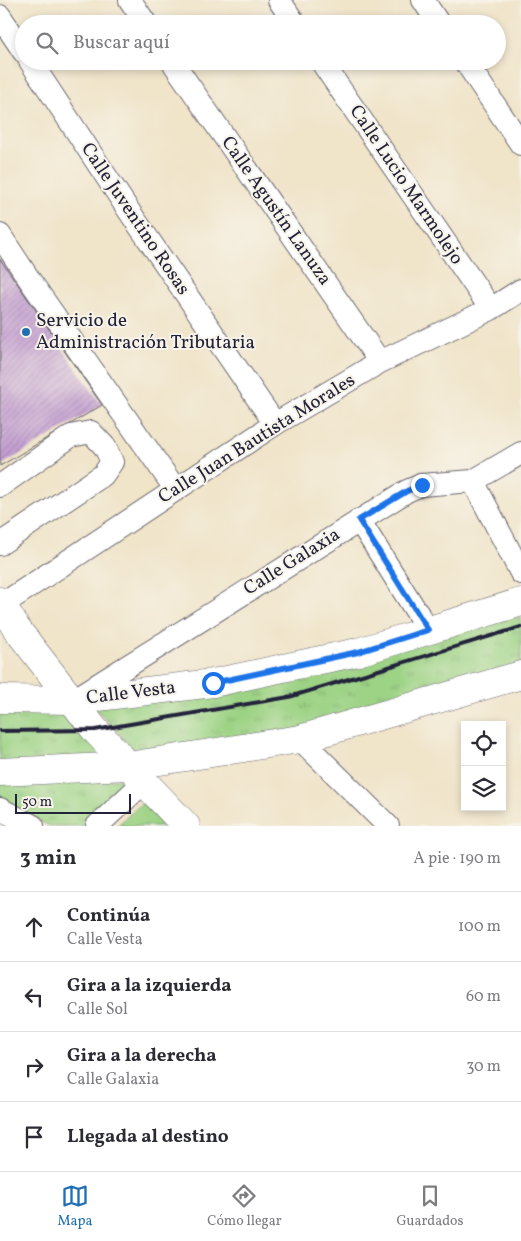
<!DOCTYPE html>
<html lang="es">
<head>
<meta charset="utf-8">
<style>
  :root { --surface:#fff; --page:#f2f2f3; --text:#2b2b33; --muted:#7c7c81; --line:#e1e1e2; --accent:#1f6fb2 }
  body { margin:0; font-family:Vollkorn,serif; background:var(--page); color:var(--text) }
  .controls { position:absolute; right:15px; bottom:15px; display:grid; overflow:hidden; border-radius:0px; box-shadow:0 2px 8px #0003 }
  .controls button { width:45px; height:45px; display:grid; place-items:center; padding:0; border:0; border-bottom:1px solid var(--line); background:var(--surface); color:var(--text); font:25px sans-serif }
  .scale { position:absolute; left:15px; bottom:12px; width:116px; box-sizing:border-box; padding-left:5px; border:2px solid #22223b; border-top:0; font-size:14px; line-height:18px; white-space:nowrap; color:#22223b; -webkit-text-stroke:4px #f7f3e8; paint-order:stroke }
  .stop { position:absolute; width:15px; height:15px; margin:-11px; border:4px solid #1a73e8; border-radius:50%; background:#fff }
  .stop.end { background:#1a73e8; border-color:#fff; box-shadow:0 1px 5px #0008 }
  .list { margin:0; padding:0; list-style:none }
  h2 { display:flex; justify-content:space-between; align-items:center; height:65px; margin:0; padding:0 20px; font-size:21px }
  h2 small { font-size:16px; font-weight:400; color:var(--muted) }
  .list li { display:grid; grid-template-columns:32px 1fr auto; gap:15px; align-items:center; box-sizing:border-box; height:70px; padding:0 20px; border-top:1px solid var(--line) }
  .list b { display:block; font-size:19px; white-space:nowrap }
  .list p { margin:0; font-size:16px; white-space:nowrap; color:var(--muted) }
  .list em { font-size:16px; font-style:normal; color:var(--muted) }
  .icon { flex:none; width:28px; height:28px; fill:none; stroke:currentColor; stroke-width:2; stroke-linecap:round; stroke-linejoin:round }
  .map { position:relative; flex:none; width:521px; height:826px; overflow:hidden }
  .search { position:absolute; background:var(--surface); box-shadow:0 2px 8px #0003; left:15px; right:15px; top:15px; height:55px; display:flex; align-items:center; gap:12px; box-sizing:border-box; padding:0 18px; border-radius:28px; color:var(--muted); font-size:19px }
  .sheet { height:345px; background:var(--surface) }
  nav { display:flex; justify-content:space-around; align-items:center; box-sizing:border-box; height:70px; border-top:1px solid var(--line); background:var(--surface); font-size:14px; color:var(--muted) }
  nav a { display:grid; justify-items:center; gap:2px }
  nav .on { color:var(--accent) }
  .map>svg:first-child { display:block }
</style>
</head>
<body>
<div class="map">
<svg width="521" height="826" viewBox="0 0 521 826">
  <defs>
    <pattern id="park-tufts" width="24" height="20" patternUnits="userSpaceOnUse" patternTransform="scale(1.25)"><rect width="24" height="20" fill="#9dd385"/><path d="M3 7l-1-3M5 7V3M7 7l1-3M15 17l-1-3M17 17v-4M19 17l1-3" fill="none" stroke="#87b574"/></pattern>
    <pattern id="building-hatch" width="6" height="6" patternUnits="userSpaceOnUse" patternTransform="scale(1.25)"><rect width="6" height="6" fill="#c29cd1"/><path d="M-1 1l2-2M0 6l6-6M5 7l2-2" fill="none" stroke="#9d7fab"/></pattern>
  </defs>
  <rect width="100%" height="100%" fill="#f7f3e8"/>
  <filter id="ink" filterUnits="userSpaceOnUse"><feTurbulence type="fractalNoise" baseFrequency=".02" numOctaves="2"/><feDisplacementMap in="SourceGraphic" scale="10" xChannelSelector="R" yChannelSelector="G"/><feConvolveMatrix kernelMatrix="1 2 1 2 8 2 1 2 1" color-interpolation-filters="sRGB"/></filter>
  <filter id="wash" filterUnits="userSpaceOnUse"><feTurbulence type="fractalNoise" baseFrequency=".0096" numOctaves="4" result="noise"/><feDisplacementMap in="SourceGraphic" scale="20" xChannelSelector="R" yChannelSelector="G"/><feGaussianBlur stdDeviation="1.12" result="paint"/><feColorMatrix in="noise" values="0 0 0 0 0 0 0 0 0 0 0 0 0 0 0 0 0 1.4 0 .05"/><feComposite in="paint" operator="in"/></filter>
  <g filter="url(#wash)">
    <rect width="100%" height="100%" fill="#f0e4c9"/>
    <path fill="#9dd385" stroke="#607a60" d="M142,803L164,826H117Z"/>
    <path fill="url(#park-tufts)" stroke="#607a60" d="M521,616V666L291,733L141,758L92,704Z
      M0,705H62L107,756L0,769Z
      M134,779L82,826H50L0,802V780Z"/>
    <g id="blocks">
      <path fill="url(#building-hatch)" d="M0,259L102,405L0,466Z"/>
    </g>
  </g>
  <g filter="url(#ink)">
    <use href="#blocks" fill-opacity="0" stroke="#6a666d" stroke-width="1"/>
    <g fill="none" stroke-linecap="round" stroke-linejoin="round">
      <g stroke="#6a666d" stroke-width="24">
        <path id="minor" d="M130,0L146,24
          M279,0L295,24
          M423,0L439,24
          M0,16L24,52
          M30,61L129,211L275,424
          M172,61L380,362
          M321,61L491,309
          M465,61L521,144
          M0,235L29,279L176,490
          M473,481L521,573
          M0,486L71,436L91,432L105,447L112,462L103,475L0,544
          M359,520L428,630
          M0,606L275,424L380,362L491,309L521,290
          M75,699L407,491L421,485L473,481L521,453
          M300,739L388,826
          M0,809L33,826
          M97,826L144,782"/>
      </g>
      <g stroke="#6a666d" stroke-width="29">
        <path id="major" d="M0,601L16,628L95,730L186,826
          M0,699L73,700L213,683L358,652L521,602
          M0,772L128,766L300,739L521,675"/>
      </g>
      <use href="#minor" stroke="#fff" stroke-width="22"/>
      <use href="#major" stroke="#fff" stroke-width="28"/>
      <path stroke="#22223b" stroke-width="4" d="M0,731L95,730L289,697L521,627"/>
    </g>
  </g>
  <g fill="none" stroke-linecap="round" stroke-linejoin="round" filter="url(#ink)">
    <path stroke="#1a73e8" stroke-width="6" d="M213,683L358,652L428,630L359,520L407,491L422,485"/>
  </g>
  <circle fill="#1f6fb2" stroke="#f7f3e8" stroke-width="2" cx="26" cy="332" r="5"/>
  <g text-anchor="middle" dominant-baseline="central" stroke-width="4" stroke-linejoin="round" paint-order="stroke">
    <g font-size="19" fill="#22223b" stroke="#f7f3e8">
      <text transform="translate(406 185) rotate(56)">Calle Lucio Marmolejo</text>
      <text transform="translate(276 211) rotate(55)">Calle Agustín Lanuza</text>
      <text transform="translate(135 219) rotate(56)">Calle Juventino Rosas</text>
      <text transform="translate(257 439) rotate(-32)">Calle Juan Bautista Morales</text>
      <text transform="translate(292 562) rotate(-32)">Calle Galaxia</text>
      <text transform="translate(131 693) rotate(-7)">Calle Vesta</text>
    </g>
    <g font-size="19" fill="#22223b" stroke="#f7f3e8" text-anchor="start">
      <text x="36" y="321">Servicio de<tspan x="36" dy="22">Administración Tributaria</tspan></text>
    </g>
  </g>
</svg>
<div class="controls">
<button><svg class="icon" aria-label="locate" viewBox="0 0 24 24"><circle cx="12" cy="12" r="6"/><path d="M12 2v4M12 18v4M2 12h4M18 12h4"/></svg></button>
<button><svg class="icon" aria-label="layers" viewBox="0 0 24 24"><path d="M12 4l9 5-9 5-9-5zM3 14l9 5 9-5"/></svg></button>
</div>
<div class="scale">50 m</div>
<div class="stop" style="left:213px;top:683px"></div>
<div class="stop end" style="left:422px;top:485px"></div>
<div class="search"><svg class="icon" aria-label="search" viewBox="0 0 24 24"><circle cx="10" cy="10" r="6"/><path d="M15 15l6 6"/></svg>Buscar aquí</div>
</div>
<section class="sheet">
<h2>3 min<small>A pie · 190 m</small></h2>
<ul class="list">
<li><svg class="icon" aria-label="ahead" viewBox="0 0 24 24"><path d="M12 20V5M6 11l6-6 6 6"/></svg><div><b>Continúa</b><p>Calle Vesta</p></div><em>100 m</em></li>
<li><svg class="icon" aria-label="left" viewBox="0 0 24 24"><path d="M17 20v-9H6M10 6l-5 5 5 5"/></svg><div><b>Gira a la izquierda</b><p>Calle Sol</p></div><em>60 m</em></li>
<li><svg class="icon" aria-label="right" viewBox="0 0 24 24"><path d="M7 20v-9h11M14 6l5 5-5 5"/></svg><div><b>Gira a la derecha</b><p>Calle Galaxia</p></div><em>30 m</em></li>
<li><svg class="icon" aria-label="arrive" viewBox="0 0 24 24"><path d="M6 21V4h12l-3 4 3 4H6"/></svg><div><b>Llegada al destino</b></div></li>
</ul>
</section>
<nav>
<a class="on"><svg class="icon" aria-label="map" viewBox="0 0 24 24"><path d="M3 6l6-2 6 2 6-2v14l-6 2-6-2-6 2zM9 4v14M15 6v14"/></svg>Mapa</a>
<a><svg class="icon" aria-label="directions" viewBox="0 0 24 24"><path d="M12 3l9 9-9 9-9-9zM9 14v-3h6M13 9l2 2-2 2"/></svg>Cómo llegar</a>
<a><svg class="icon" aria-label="saved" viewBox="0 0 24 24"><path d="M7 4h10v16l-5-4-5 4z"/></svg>Guardados</a>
</nav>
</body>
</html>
